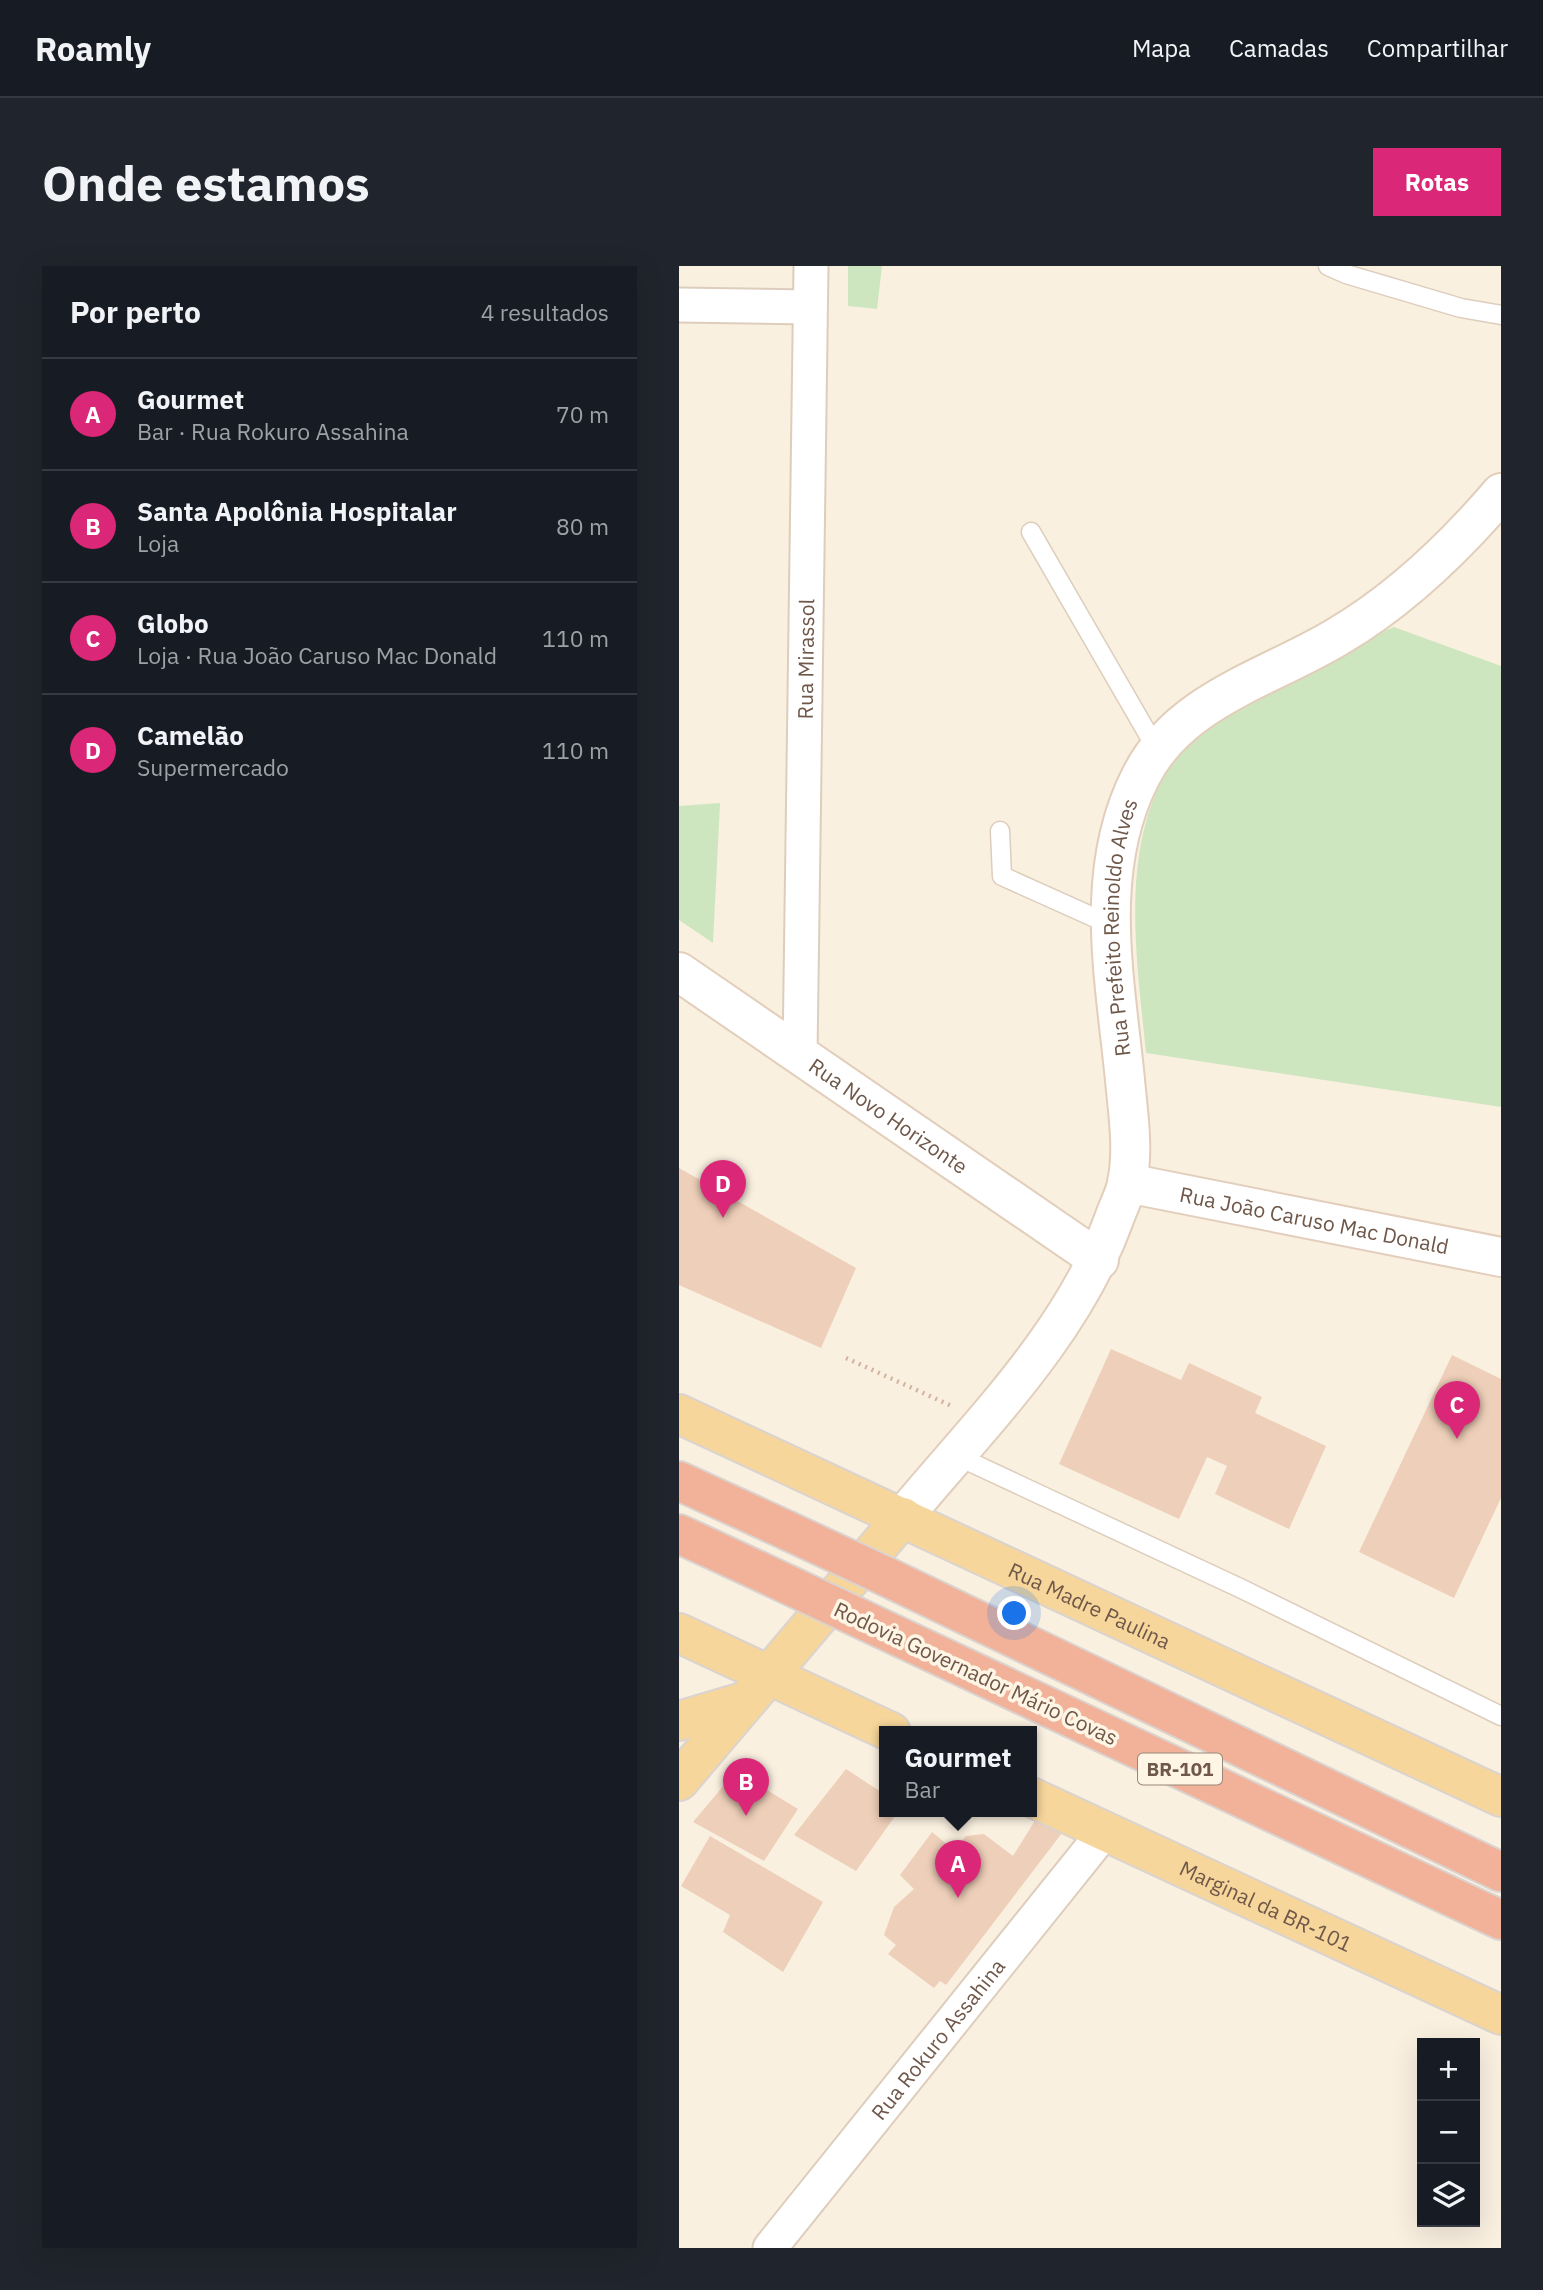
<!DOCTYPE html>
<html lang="pt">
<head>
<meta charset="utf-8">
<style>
  :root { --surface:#171b24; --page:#20242c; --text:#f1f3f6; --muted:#9ea1a6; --line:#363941; --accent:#db2777 }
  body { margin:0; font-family:"IBM Plex Sans",sans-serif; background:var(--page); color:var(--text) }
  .controls { position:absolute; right:21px; bottom:21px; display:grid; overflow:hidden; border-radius:0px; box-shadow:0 7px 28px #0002 }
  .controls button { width:63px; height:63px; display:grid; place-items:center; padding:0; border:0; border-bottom:2px solid var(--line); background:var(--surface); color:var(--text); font:35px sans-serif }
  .you { position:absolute; left:336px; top:1348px; width:24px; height:24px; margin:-18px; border:5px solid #fff; border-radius:50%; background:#1a73e8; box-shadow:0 0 0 10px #1a73e833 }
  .badge { display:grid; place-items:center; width:46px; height:46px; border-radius:50%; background:var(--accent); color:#fff; font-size:23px; font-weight:700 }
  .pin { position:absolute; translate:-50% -58px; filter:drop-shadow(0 2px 4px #0008) }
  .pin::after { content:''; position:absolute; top:37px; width:24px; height:21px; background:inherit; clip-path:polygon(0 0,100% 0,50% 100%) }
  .popup { position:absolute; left:200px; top:1460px; width:158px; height:91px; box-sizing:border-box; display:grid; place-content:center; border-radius:0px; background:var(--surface); filter:drop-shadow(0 2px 5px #0005); font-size:23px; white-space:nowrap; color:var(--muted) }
  .popup b { font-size:26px; color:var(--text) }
  .popup::after { content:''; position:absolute; left:50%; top:100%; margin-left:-14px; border:14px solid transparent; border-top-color:var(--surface) }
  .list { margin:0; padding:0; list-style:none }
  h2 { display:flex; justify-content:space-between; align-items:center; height:91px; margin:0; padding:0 28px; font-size:30px }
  h2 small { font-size:23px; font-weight:400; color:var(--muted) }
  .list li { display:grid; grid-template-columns:46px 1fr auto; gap:21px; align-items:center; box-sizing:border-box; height:112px; padding:0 28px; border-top:2px solid var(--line) }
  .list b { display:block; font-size:26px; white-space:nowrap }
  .list p { margin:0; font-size:23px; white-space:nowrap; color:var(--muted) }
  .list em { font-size:23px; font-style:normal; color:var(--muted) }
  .icon { flex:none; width:38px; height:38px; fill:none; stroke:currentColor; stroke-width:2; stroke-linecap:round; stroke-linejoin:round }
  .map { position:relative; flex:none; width:822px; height:1982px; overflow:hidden; border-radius:0px }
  header { display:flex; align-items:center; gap:42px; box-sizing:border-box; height:98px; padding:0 35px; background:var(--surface); border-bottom:2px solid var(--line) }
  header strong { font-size:33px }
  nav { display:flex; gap:38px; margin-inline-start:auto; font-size:24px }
  .intro { display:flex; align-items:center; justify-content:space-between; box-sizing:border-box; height:168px; padding:0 42px }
  h1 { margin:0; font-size:49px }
  .button { padding:18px 32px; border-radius:0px; background:var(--accent); color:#fff; font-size:24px; font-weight:700 }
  main { display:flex; gap:42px; padding:0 42px }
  aside { flex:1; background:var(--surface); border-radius:0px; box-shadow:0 7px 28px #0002 }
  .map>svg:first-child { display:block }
</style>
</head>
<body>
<header>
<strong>Roamly</strong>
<nav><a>Mapa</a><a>Camadas</a><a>Compartilhar</a></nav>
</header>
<div class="intro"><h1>Onde estamos</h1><a class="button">Rotas</a></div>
<main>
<aside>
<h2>Por perto<small>4 resultados</small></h2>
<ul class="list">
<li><span class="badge">A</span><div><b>Gourmet</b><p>Bar · Rua Rokuro Assahina</p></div><em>70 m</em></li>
<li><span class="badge">B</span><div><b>Santa Apolônia Hospitalar</b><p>Loja</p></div><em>80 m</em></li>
<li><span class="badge">C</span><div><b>Globo</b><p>Loja · Rua João Caruso Mac Donald</p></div><em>110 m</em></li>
<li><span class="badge">D</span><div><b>Camelão</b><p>Supermercado</p></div><em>110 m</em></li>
</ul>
</aside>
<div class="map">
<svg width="822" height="1982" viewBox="0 0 822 1982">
  <rect width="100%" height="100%" fill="#faf0e0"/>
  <path fill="#cee6c0" d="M169,0H203L198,43L169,40Z
    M715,361L822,400V841L467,787C456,676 432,537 530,456C550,440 578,430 600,418C638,397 675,376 715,361Z
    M41,537V538L34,677L0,654V540Z"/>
  <path fill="#eecfb9" d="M0,902L177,1002L142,1082L0,1019Z
    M432,1083L502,1114L510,1097L583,1131L576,1147L647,1180L610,1263L536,1228L548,1200L528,1191L500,1253L380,1198Z
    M773,1089L822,1113V1232L775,1332L680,1286Z
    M167,1503L205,1528V1546H219L177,1605L115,1569Z
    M57,1505L119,1543L85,1595L14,1556Z
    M357,1553L383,1567L267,1719L261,1715L255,1722L209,1688L217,1679L205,1669L215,1641L235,1623L221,1609L253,1566L275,1584L287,1570L305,1568L334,1590Z
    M31,1570L144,1636L104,1706L44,1666L51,1649L2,1620Z"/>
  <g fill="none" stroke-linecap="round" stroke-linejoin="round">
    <g stroke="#ddcdbc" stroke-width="21">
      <path id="lane" d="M649,0L667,8L782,42L822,49
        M352,266L477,482
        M321,565L323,610L432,659
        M276,1189L563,1323L822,1450"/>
    </g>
    <g stroke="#ddcdbc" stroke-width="37">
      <g id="street">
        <path d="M0,39L130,41"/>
        <path id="s1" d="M121,789L132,0"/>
        <path id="s2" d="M91,1982L426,1565"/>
      </g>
    </g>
    <g stroke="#e2cebb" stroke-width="42">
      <g id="secondary">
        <path id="s3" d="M0,706L420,994"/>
        <path id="s4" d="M448,917L822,991"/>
        <path id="s5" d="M224,1251C301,1158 393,1069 435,953C439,941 446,929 448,917C455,884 449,847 446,814C436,712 413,605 462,510C500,434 590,412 658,371C721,334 775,282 822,227"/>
      </g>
    </g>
    <g stroke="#dad3d0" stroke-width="42">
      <g id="primary">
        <path id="s6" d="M0,1148L822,1531"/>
        <path d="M0,1367L212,1466"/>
        <path d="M0,1455L67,1435"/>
        <path d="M0,1515L224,1251"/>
        <path id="s7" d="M352,1531L822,1749"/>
      </g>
    </g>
    <g stroke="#dad3d0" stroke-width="42">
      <path id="highway" d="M0,1215L107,1264
        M0,1268L80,1305
        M206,1310L822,1606
        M180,1352L822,1654"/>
    </g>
    <path stroke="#d2b39d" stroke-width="4.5" stroke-dasharray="2 5" stroke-linecap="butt" d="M167,1092L275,1141"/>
    <use href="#lane" stroke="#fff" stroke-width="18"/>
    <use href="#street" stroke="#fff" stroke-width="33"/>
    <use href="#secondary" stroke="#fff" stroke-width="38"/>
    <use href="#primary" stroke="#f6d69b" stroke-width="38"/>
    <use href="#highway" stroke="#f1b299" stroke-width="38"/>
    <g stroke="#dad3d0" stroke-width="42" stroke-linecap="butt">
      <path id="highway-bridge" d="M107,1264L206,1310
        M80,1305L180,1352"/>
    </g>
    <use href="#highway-bridge" stroke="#f1b299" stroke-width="38"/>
  </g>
  <g text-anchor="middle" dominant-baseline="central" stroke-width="7" stroke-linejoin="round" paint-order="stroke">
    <rect fill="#fef5e5" stroke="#9a8678" stroke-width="2" x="459" y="1487.5" width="84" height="31" rx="5"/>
    <g font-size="19" font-weight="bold" fill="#6f5749">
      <text x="501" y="1503">BR-101</text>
    </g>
    <g font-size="21" fill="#6f5749" stroke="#fef5e5">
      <text stroke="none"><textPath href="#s1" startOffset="396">Rua Mirassol</textPath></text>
      <text stroke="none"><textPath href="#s5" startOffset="663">Rua Prefeito Reinoldo Alves</textPath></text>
      <text stroke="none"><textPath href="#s3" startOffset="254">Rua Novo Horizonte</textPath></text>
      <text stroke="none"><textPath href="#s4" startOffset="191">Rua João Caruso Mac Donald</textPath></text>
      <text stroke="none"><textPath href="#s6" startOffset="453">Rua Madre Paulina</textPath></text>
      <text transform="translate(297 1407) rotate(25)">Rodovia Governador Mário Covas</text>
      <text stroke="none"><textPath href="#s7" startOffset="259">Marginal da BR-101</textPath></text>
      <text stroke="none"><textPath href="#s2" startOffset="268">Rua Rokuro Assahina</textPath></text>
    </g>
  </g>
</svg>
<div class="controls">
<button>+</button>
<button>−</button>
<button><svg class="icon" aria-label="layers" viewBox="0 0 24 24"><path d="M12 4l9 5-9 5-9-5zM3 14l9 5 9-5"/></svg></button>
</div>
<div class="you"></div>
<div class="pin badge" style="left:279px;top:1632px">A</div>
<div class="popup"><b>Gourmet</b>Bar</div>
<div class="pin badge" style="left:67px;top:1550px">B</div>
<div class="pin badge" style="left:778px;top:1173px">C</div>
<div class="pin badge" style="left:44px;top:952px">D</div>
</div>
</main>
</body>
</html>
